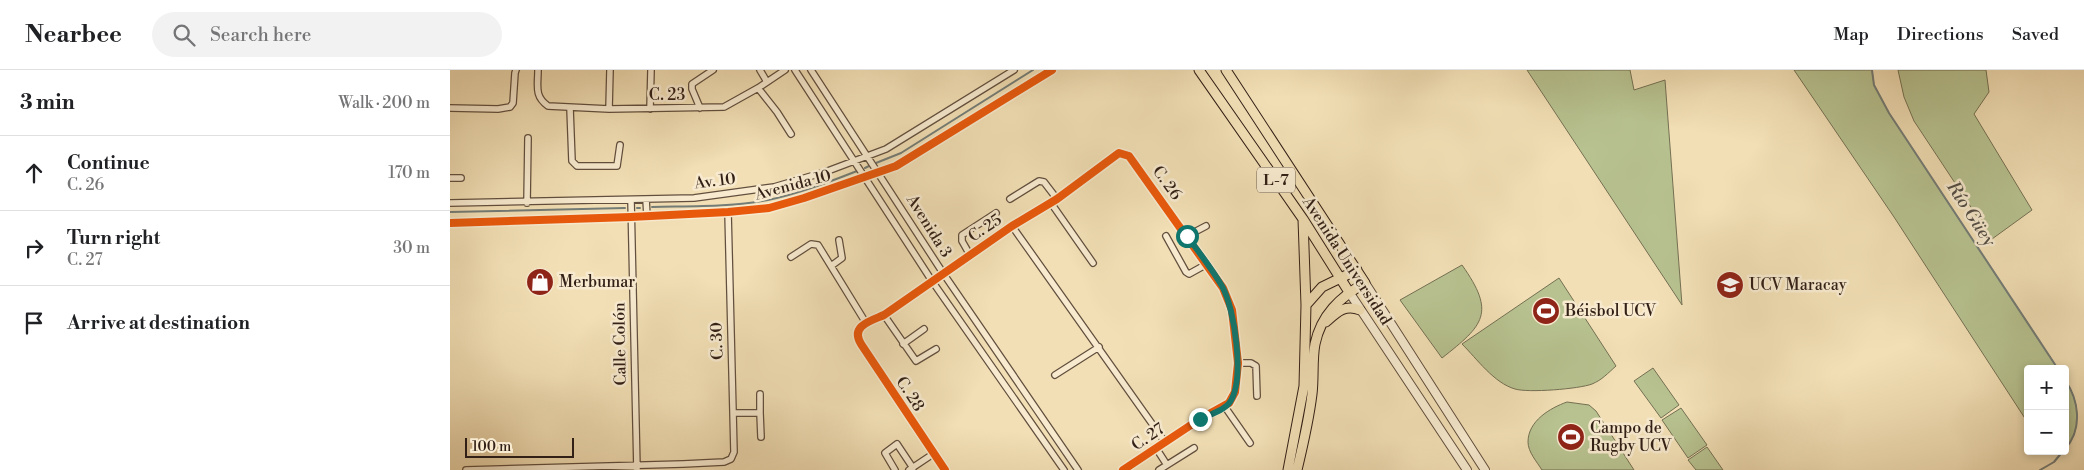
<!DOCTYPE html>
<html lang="en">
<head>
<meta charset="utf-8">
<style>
  :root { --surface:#fff; --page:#f2f2f2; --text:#202124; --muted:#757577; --line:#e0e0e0 }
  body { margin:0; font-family:"Libre Bodoni",serif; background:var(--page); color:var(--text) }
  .controls { position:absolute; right:15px; bottom:15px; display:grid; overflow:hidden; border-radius:5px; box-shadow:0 2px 8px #0003 }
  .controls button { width:45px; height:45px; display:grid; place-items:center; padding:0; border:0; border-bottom:1px solid var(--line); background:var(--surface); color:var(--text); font:25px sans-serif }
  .scale { position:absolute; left:15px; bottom:12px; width:109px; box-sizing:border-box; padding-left:5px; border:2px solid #321f16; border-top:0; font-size:14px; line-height:18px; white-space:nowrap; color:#321f16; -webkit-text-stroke:4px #f7eacf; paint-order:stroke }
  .stop { position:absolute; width:15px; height:15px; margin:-11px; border:4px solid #0f766e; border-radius:50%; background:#fff }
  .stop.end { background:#0f766e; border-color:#fff; box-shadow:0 1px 5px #0008 }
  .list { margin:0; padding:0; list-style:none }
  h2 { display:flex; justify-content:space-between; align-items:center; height:65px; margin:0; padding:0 20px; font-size:21px }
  h2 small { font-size:16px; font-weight:400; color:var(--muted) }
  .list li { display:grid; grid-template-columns:32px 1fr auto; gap:15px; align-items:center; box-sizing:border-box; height:75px; padding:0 20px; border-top:1px solid var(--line) }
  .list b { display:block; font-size:19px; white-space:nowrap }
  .list p { margin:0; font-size:16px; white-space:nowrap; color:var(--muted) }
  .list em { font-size:16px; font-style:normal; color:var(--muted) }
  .icon { flex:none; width:28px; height:28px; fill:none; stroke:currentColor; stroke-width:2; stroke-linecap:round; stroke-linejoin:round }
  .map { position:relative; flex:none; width:1634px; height:400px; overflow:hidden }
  header { display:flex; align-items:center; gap:30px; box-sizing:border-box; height:70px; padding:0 25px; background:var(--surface); border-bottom:1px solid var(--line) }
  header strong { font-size:24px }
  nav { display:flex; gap:28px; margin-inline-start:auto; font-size:18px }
  .search { width:350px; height:45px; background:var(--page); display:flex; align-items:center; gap:12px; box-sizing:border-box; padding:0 18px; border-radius:28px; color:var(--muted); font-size:19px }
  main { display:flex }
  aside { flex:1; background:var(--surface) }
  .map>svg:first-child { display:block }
</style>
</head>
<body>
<header>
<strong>Nearbee</strong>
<div class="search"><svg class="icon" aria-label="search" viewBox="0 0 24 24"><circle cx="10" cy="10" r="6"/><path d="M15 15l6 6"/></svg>Search here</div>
<nav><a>Map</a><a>Directions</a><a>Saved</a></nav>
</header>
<main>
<aside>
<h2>3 min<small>Walk · 200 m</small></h2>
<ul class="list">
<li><svg class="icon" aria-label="ahead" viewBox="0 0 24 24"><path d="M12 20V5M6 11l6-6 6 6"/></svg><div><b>Continue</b><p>C. 26</p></div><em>170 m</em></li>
<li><svg class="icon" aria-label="right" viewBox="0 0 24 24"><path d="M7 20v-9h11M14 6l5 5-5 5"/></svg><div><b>Turn right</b><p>C. 27</p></div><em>30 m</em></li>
<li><svg class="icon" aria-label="arrive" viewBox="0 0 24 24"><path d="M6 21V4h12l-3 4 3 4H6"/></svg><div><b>Arrive at destination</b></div></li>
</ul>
</aside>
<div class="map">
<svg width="1634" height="400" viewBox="0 0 1634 400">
  <rect width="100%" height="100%" fill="#f2dfb5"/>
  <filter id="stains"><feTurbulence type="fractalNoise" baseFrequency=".004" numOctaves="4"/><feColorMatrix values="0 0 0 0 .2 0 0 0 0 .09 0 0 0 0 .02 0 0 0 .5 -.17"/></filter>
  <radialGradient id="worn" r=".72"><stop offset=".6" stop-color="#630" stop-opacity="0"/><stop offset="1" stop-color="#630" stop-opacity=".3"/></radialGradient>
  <path fill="#b7c290" stroke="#747053" d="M1077,0H1180L1184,20L1215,10L1232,235Z
    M1344,0H1422L1424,15L1439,43L1608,299H1578V353L1444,147Z
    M1448,0H1536L1539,22L1524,44L1582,140L1542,169L1464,51L1454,27Z
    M1012,195C1046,243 1034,255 992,288L950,230Z
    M1109,208L1166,296C1158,303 1152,310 1142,314C1129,319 1078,323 1065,319C1044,313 1027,289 1012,274Z
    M1203,298L1229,335L1211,348L1184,311Z
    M1615,310C1629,330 1633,359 1615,379Z
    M1117,332L1139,335L1146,341L1184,400H1092C1087,392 1078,382 1078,372C1078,351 1100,338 1117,332Z
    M1231,338L1257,375L1238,388L1212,350Z
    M1257,377L1273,400H1246L1238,390Z"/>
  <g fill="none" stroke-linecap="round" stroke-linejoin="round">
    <path stroke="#737c77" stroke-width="2" d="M1422,0L1424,15L1439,43L1608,299
      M426,93L451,83L583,0
      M415,98L419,96
      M202,137C241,136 281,137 318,130C348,124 379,112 407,101
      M187,138H190
      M0,142L175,138
      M1615,310C1629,330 1633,359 1615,379
      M1590,400L1604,392L1613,381"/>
    <g stroke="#624f3e" stroke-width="8">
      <path id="minor" d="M88,0C88,16 84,26 98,36L159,39L274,37L308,18L335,0
        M310,0L317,12
        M345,0L482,211L614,400
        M361,0L493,203L628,400
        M308,18L327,42L341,64
        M0,38L48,39L60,37L63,33L65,3L66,0
        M120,38L122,91L127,96H167L170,75
        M250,38L242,19V14L263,0
        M159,39L160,0
        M200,39L201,0
        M0,108H11
        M196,129L197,146
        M560,129L589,111L594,112L607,129
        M181,130L187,400
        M0,133L244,128L324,117L375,102L436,79L564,0
        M77,133L78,68
        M601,133L643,193
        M0,153L181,147L278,142L319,138L354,128L446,96L602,0
        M562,156L715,372
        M716,166L736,202L739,204L757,194
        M737,166L756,156
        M520,185L512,171V165L546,143
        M341,187L361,174L368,175L416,253
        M381,196L392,188L389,170
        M434,245L466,291L486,279
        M453,274L474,259
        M788,293H801L806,296L807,326
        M605,305L649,277
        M775,337L800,373
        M283,343H310L311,367
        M310,343V324
        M706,378L717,395
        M16,400L233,394L274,392L281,389L284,382L278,142
        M445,400L435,383L447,374L463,398
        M459,400L483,384
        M495,400L411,274C400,256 420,251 434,245L562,156L607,129L669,83L679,86L773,218L782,240L788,293L785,322L779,333L750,349L673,400
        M709,400L744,378"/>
    </g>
    <g stroke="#624f3e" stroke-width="10">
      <path id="tertiary" d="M915,213L1035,400
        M899,222L1017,400"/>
    </g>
    <g stroke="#321f16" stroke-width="11">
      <path id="primary" d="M749,0L853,149L899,222
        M776,0L915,213C890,227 871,245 865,274C862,290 864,308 862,324C859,349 853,375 847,400
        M856,235L872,217L907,200
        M876,252C887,242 895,234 910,240
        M838,400L854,316L856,235L853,149"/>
    </g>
    <use href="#minor" stroke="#f7eacf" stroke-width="5.5"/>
    <use href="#tertiary" stroke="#f7eacf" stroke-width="8"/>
    <use href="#primary" stroke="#f2dfb5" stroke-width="9"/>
    <g stroke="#f7eacf" stroke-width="11">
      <path id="cycleway" d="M0,153L181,147L278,142L319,138L354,128L446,96L602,0
        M495,400L411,274C400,256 420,251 434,245L562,156L607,129L669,83L679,86L773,218L782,240L788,293L785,322L779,333L750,349L673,400"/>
    </g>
    <use href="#cycleway" stroke="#e8590c" stroke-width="8"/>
  </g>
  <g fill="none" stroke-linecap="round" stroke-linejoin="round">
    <path stroke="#0f766e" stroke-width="6" d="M737,166C749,182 762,199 772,216C785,239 795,310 780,332C775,340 759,345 750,349"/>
  </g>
  <defs>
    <g id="shop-disc" transform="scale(1.4375)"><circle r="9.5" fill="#8f2418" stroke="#f7eacf"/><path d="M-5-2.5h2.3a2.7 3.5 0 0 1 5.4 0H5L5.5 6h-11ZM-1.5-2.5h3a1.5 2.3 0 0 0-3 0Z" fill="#fff"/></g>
    <g id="university-disc" transform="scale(1.4375)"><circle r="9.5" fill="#8f2418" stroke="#f7eacf"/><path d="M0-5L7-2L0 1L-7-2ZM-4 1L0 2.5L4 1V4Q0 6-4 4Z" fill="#fff"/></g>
    <g id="stadium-disc" transform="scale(1.4375)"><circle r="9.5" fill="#8f2418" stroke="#f7eacf"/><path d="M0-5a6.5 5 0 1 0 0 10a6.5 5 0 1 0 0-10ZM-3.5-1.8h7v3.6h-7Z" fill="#fff"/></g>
  </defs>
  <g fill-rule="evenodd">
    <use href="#shop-disc" x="90" y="212"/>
    <use href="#university-disc" x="1280" y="215"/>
    <use href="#stadium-disc" x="1096" y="241"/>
    <use href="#stadium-disc" x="1121" y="367"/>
  </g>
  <g text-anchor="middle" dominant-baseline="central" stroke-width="5" stroke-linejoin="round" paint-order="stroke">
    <rect fill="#f7eacf" stroke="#6d5c4e" stroke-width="1" x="807" y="97.5" width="38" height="25" rx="4"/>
    <g font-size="15" font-weight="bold" fill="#321f16">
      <text x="826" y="110">L-7</text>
    </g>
    <g font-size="16" fill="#321f16" stroke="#f7eacf">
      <text x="217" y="25">C. 23</text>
      <text transform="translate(265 111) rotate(-7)">Av. 10</text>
      <text transform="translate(717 113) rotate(54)">C. 26</text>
      <text transform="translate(343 115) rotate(-15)">Avenida 10</text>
      <text transform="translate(479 156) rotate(58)">Avenida 3</text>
      <text transform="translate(535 158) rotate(-34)">C. 25</text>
      <text transform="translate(897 191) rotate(57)">Avenida Universidad</text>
      <text transform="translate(267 271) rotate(-92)">C. 30</text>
      <text transform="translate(170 274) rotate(-91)">Calle Colón</text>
      <text transform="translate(460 324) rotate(57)">C. 28</text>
      <text transform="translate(698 367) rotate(-34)">C. 27</text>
    </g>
    <g font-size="16" fill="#321f16" stroke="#f7eacf" text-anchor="start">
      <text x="109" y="212">Merbumar</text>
      <text x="1299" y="215">UCV Maracay</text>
      <text x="1115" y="241">Béisbol UCV</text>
      <text x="1140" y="358">Campo de<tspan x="1140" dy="18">Rugby UCV</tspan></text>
    </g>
    <g font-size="18" font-style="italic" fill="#534e46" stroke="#f7eacf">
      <text transform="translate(1521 144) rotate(57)">Río Güey</text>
    </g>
  </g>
  <rect width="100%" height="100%" filter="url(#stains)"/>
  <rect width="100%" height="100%" fill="url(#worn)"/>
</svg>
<div class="controls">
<button>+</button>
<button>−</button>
</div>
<div class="scale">100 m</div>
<div class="stop" style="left:737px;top:166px"></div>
<div class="stop end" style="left:750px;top:349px"></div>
</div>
</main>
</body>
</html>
